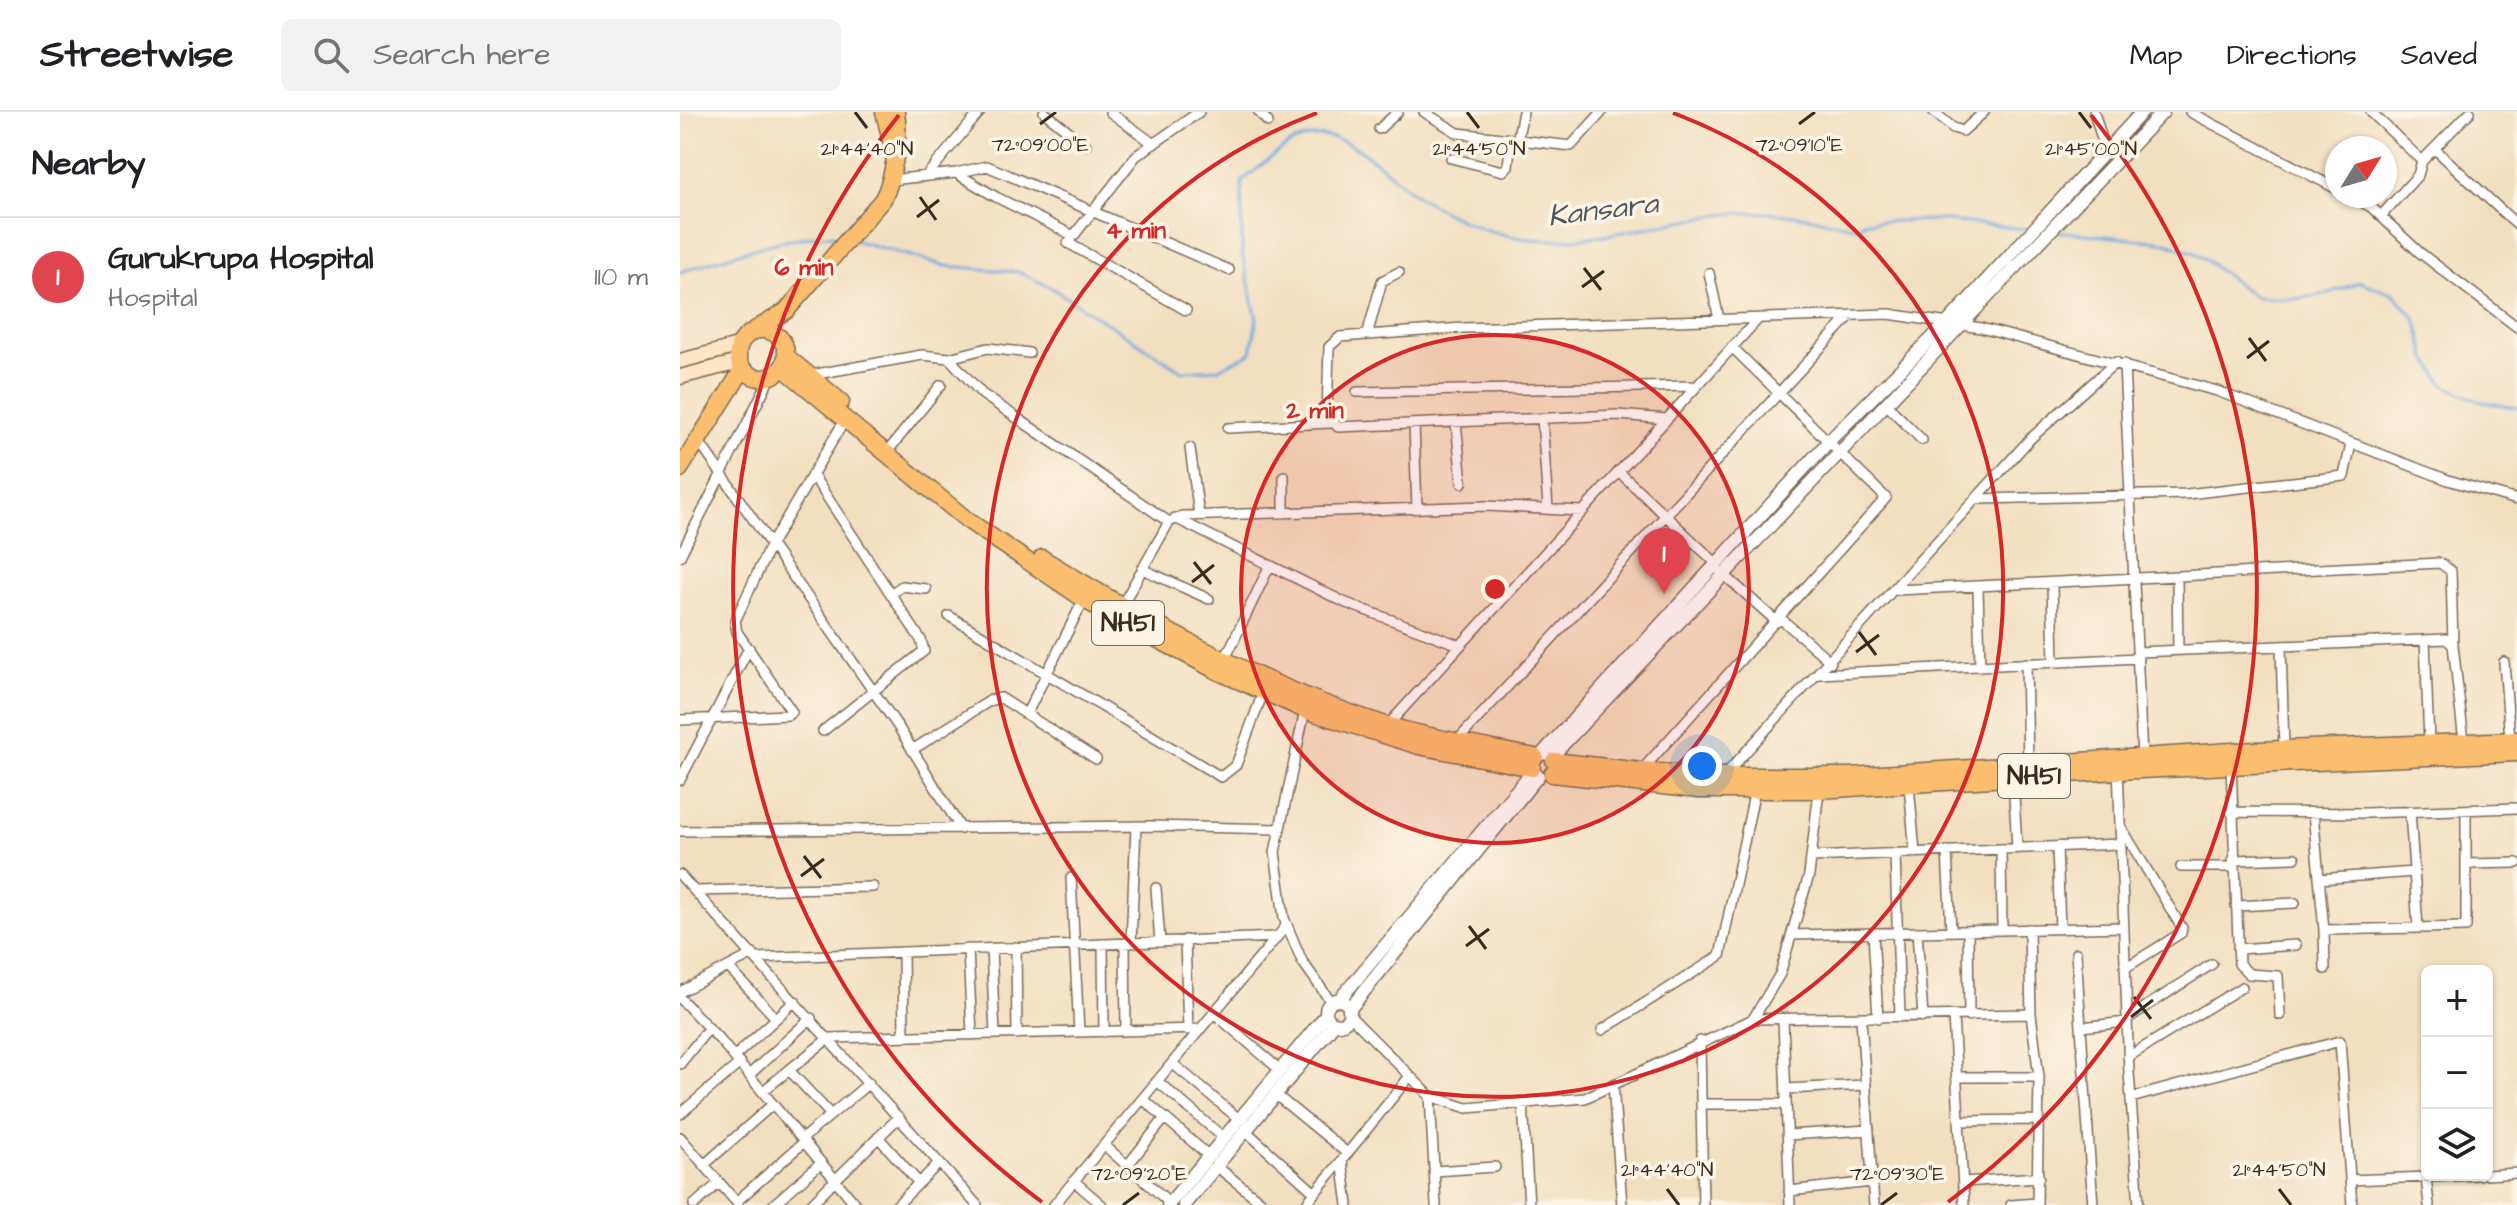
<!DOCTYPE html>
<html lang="en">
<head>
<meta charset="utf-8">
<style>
  :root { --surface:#fff; --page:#f2f2f2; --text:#202124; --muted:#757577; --line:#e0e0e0; --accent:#7c3aed }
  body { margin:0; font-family:"Architects Daughter",sans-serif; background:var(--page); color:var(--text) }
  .controls { position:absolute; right:24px; bottom:24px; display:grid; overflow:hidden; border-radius:12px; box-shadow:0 2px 6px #0004 }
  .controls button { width:72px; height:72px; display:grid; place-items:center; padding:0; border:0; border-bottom:2px solid var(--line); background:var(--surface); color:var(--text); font:40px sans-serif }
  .compass { position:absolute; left:1645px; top:24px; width:72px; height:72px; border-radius:50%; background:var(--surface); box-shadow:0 2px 6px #0004; rotate:53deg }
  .you { position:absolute; left:1022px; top:654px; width:28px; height:28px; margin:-20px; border:6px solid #fff; border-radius:50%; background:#1a73e8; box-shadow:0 0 0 12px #1a73e833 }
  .badge { display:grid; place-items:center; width:52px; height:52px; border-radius:50%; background:var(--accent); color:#fff; font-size:26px; font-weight:700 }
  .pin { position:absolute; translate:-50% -66px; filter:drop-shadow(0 2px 4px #0008) }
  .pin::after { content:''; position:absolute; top:42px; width:28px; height:24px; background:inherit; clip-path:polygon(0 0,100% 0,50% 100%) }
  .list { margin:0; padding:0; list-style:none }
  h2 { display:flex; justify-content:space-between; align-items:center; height:104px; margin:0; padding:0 32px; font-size:34px }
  h2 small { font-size:26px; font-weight:400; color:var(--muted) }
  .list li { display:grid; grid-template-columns:52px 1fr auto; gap:24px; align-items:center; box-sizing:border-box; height:120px; padding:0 32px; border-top:2px solid var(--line) }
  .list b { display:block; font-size:30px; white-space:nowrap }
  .list p { margin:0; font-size:26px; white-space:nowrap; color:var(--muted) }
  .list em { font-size:26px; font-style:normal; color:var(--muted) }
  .icon { flex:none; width:44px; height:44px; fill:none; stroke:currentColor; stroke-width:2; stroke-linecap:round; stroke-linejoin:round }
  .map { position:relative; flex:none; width:1837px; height:1093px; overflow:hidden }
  header { display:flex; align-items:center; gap:48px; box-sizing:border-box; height:112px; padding:0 40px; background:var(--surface); border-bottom:2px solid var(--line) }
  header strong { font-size:38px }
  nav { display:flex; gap:44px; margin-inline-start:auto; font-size:28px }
  .search { width:560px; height:72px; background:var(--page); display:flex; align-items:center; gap:20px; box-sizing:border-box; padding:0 28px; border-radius:12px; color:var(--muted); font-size:30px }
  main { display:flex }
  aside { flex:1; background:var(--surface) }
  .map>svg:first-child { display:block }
</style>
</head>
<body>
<header>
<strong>Streetwise</strong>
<div class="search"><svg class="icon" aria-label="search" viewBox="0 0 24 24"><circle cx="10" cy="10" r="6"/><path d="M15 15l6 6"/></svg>Search here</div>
<nav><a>Map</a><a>Directions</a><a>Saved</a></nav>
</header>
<main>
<aside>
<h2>Nearby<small></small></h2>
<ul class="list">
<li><span class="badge" style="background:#e0444e">1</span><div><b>Gurukrupa Hospital</b><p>Hospital</p></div><em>110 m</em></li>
</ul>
</aside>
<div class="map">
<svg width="1837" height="1093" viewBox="0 0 1837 1093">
  <rect width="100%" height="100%" fill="#fcf5e5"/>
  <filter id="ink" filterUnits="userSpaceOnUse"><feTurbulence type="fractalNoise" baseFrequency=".0125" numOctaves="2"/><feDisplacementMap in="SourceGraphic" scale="16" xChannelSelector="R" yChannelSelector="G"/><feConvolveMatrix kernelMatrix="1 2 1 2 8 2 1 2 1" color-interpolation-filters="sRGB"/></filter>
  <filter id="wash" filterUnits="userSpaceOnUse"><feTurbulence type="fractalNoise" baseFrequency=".006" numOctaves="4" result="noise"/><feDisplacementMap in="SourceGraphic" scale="32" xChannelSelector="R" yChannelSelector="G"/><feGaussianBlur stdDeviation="1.8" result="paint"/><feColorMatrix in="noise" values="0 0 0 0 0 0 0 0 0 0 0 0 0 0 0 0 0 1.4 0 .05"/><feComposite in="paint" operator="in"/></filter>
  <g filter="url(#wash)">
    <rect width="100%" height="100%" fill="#f2dfc0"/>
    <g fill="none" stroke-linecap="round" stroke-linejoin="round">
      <path stroke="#71a9e0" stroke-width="3" d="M1374,119L1484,130L1518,142L1575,185L1614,187L1647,182L1680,170L1714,182L1736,207L1746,245L1764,273L1798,289L1837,296
        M174,128L266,154L339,160L372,176L502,259L538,257L571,241L577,207L562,142V69C579,57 602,33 622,27C671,13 704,62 741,86C771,105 807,121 842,126C906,136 993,105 1059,101C1100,98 1139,107 1179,116L1183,110L1257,108L1347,117
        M0,160C43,146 120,118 163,124"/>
    </g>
  </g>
  <g filter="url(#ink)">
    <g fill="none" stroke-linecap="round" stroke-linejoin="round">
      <g stroke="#7b6957" stroke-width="12">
        <path id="minor" d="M364,0L406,33
          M430,0L474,32
          M579,0L588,10
          M744,0L778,21L891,34L922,0
          M1254,0L1273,16L1283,19L1304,0
          M1414,0L1425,37
          M1510,0L1657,77
          M1691,0L1742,49L1790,0
          M699,17L718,0
          M837,29L843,0
          M1755,37L1837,113
          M771,46L823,59L828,54L831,28
          M276,61L307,54L549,158
          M247,63L300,0
          M210,68L276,61L316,85L392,123
          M1670,84L1691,95L1739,140L1837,215
          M1701,104L1738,63L1742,49
          M1029,161L1039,207
          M506,198L388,131L456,44L519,0
          M687,223L702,169L719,160
          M269,246L308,236L349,241
          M1444,252L1462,646
          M131,263L242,243L269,246L302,282L489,410
          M677,280L1017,274
          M1205,291L1242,328
          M862,306L868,397
          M987,307L938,303L658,315L647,304L649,235L660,225L783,216L1209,202L1301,216L1537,279L1768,368L1837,388
          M776,310L782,371
          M734,312L737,397
          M548,316L650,311
          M17,327L219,616L281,717
          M212,334L261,273
          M510,336L519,403
          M938,359L1036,451
          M132,362L241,528L244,539L143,619
          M1298,387L1507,382L1664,364L1671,332
          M604,401V364
          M495,406L666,491L779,533
          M0,444L90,266
          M462,457L529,487
          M1040,459L1097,510
          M1497,466L1498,538
          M1372,472L1374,550
          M1298,475L1300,554
          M1216,478L1760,451L1771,459L1773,533
          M211,482L222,474L246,477
          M441,495L489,410L502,404L806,394L901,399
          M269,504L541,665L556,653L584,578
          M1100,506L1151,550
          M1745,528L1749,631
          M1601,534L1604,637
          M1458,540L1766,527L1773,533L1784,630
          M545,547L590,453
          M1824,550L1830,628
          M1346,551L1348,653
          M1139,562L1458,546
          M625,598L595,740L604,806L622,849L651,890
          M347,601L404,487
          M0,608L108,603L112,600L57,520L55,509L90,434L166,306
          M708,613L1079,206
          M777,629L1171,203
          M232,638L311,588L321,586L416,647
          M1551,654L1559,852L1569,862L1598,864L1600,903
          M1438,655L1449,961L1459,1093
          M961,659L1206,386L1052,235
          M1044,664L1350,327L1436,250
          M1333,666L1337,736
          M0,668L69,536
          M1229,673L1235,741
          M1730,699L1738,816
          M1551,700L1685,701L1837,696
          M1633,701L1644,818L1786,815V698
          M1441,715L1502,816L1501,821L1445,856
          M0,719L470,714L599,717
          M1377,735L1380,816
          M1321,737L1322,818
          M1267,739L1271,819
          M1215,741L1220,905
          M1131,745L1440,732
          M1553,748L1615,746
          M1786,752L1837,751
          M1501,755H1554
          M0,763L297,1093
          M391,766L399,920
          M1639,767L1734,760
          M476,776L480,830
          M15,779L193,775
          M1556,794L1615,791
          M1644,818L1645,857
          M1288,819L1289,904
          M1237,820L1243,905
          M1193,821L1198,906
          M1112,823L1443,815
          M505,828L508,918
          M445,831L446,919
          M451,831L456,714
          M423,832L424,920
          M336,835L337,922
          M288,837L292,923
          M311,837L315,922
          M1558,837L1616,833
          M223,840L224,924
          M1396,841L1413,1093
          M77,846L597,825
          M48,855L96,906
          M0,880L73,842
          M0,886L40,928L176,1093
          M534,901L600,958
          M1351,902L1359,965L1357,1093
          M669,903L750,984L787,996L905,986L1073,907L1100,862L1129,763L1139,678
          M1273,904L1284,1093
          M1181,906L1194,1093
          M1073,907L1351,902L1349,817
          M1447,907L1532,852
          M1103,908L1110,1093
          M1401,915L1447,910
          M922,918L1040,844L1075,678
          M1020,929L1023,1093
          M54,945L115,889
          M1448,945L1562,875
          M492,951L559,1007
          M0,952L29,916
          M109,958L151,1003
          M69,963L131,906
          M1277,965H1359
          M477,969L544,1026
          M933,972L942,1093
          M1106,977L1186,973
          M83,979L149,926L520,917
          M596,983L667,1041
          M750,984L756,1093
          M1451,986L1660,929L1672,1093
          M463,987L529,1044
          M843,991L849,1093
          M1021,992H1106
          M0,1002L60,951
          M1279,1009L1357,1008
          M566,1019L635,1081
          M1107,1023L1189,1018
          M0,1025L58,1092
          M198,1025L239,1071
          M122,1027L189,971
          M424,1033L490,1091
          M24,1053L93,992
          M447,1054L485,1006
          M536,1054L585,1093
          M754,1059L815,1055
          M1807,1063L1837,1061
          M1746,1065L1749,1093
          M1670,1068L1800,1063
          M394,1069L422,1093
          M1283,1070L1359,1065
          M1109,1079L1192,1070
          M56,1090L124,1030
          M14,1093L39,1071
          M93,1093L141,1051
          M130,1093L219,1005
          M217,1093L259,1051
          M374,1093L607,813
          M625,1093L662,1048
          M668,1093L662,1048L730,964
          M1331,1093L1357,1091"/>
      </g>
      <g stroke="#7b6957" stroke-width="15">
        <path id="tertiary" d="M862,642L1150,328L1269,209L1462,0
          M871,645L1483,0
          M659,888L853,659
          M646 900a12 12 0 1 1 24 0a12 12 0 1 1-24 0Z
          M669,898L858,664
          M488,1093L646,903
          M504,1093L655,911"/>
      </g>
      <g stroke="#7b6957" stroke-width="17">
        <path id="secondary" d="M0,249L58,234
          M0,265L59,250"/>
      </g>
      <g stroke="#7b6957" stroke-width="19">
        <path id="trunk" d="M204,0L212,32
          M58 242a24 24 0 1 1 48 0a24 24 0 1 1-48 0Z
          M73,219L106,199L203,87C214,66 220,24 216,0
          M107,245L161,290
          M102,255L287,408L408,490L537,559L625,598L739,634L852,656
          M0,357L63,257
          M362,446C471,513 584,575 706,613C754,627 805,635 855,645
          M874,649L961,659L1044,664H1170L1552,639L1837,628
          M872,662L1019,678H1139L1438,659L1837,641"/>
      </g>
      <use href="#minor" stroke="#fff" stroke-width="9"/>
      <use href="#tertiary" stroke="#fff" stroke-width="12"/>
      <use href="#secondary" stroke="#fde5c5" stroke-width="14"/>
      <use href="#trunk" stroke="#fabe6e" stroke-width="16"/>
    </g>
  </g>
  <path fill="none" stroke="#3b2a1e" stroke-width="3" d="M175,0L187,16M787,0L799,16M1399,0L1411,16M360,12L376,0M1119,12L1135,0M240,85L256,108M237,105L259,88M904,156L921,178M902,175L924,159M1569,226L1586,249M1567,246L1589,229M514,450L531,472M512,470L534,453M1179,520L1196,543M1176,540L1199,523M124,744L141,766M121,764L144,747M789,814L806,837M786,834L809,817M1454,885L1471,907M1451,905L1473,888M987,1077L999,1093M1599,1077L1611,1093M443,1093L459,1081M1201,1093L1217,1081"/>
  <circle cx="815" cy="477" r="254" fill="#d62828" fill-opacity=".12"/>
  <g fill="none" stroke="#d62828" stroke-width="4">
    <circle cx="815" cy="477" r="254"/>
    <path d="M993 1A508 508 0 1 1 637 1"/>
    <path d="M362 1090A762 762 0 0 1 219 3M1411 3A762 762 0 0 1 1268 1090"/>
  </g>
  <g text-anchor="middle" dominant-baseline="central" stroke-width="7" stroke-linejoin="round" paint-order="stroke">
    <g fill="#fcf5e5" stroke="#75675a" stroke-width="2">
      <rect x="412" y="489" width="72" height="44" rx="6"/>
      <rect x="1318" y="642" width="72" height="44" rx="6"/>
    </g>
    <g font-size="26" font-weight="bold" fill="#3b2a1e">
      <text x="448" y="511">NH51</text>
      <text x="1354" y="664">NH51</text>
    </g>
    <g font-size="30" font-style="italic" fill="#4e5662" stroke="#fcf5e5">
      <text transform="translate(923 98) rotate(-7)">Kansara</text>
    </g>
  </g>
  <g font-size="20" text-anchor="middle" fill="#3b2a1e" stroke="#fcf5e5" stroke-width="7" stroke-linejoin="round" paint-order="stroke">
    <text x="360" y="39">72°09'00"E</text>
    <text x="1119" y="39">72°09'10"E</text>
    <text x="187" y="43">21°44'40"N</text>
    <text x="799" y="43">21°44'50"N</text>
    <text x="1411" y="43">21°45'00"N</text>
    <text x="987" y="1064">21°44'40"N</text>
    <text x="1599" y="1064">21°44'50"N</text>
    <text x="459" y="1068">72°09'20"E</text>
    <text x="1217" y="1068">72°09'30"E</text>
  </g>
  <circle cx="815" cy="477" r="12" fill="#d62828" stroke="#fcf5e5" stroke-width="4"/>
  <g font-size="24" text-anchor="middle" font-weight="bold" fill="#d62828" stroke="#fcf5e5" stroke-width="7" stroke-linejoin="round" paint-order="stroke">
    <text x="456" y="126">4 min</text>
    <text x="124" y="163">6 min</text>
    <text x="635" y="306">2 min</text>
  </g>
</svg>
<div class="controls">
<button>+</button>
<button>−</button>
<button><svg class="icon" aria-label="layers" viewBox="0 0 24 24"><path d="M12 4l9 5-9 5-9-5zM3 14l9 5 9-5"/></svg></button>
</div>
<svg class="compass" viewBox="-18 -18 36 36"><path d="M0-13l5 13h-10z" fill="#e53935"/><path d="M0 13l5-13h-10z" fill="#757577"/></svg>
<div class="you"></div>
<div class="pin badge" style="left:984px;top:482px;background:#e0444e">1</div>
</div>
</main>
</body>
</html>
